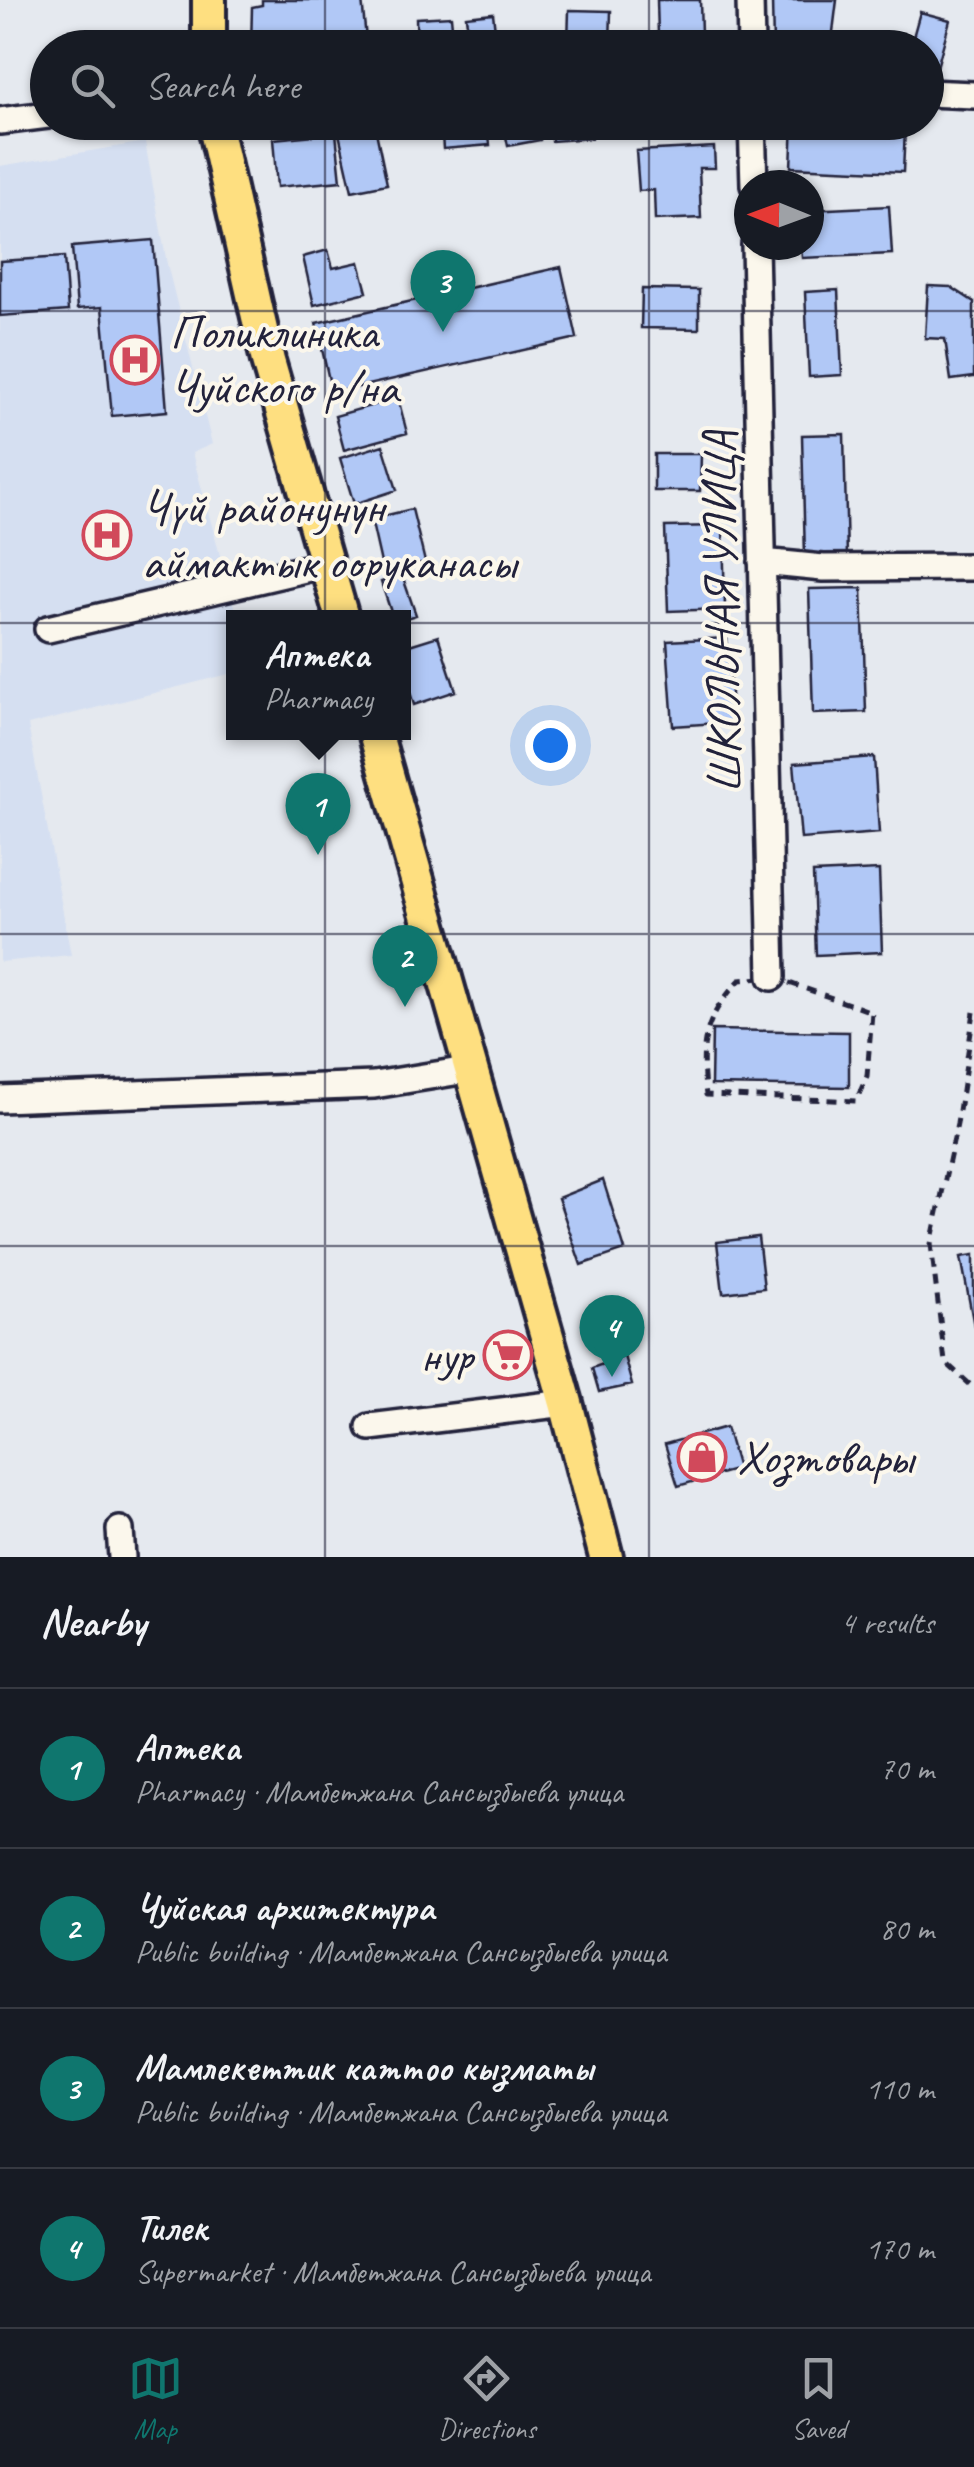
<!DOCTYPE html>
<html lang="en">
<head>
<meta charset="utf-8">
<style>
  :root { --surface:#171b24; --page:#242831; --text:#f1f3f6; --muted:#9ea1a6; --line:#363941; --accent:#0f766e }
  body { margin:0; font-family:Caveat,sans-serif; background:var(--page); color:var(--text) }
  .compass { position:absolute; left:734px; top:170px; width:90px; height:90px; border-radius:50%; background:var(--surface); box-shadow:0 2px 8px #0004; rotate:271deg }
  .you { position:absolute; left:550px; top:745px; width:35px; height:35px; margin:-25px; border:8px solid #fff; border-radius:50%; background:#1a73e8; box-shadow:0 0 0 15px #1a73e833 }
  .badge { display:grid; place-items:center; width:65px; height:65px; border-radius:50%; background:var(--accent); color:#fff; font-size:32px; font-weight:700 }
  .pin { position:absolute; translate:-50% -82px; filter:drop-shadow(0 2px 5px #0008) }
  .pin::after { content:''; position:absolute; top:52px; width:35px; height:30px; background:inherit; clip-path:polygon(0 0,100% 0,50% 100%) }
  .popup { position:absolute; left:226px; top:610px; width:185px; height:130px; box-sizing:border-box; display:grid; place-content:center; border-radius:0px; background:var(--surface); filter:drop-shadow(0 2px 8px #0005); font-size:32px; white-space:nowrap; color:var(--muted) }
  .popup b { font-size:38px; color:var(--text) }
  .popup::after { content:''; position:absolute; left:50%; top:100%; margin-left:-20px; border:20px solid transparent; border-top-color:var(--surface) }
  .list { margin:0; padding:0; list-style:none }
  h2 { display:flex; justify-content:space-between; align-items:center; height:130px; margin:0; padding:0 40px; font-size:42px }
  h2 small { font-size:32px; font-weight:400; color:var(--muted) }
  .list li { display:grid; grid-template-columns:65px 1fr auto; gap:30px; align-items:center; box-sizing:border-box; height:160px; padding:0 40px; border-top:2px solid var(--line) }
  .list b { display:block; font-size:38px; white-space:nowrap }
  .list p { margin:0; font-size:32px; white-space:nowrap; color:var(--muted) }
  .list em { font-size:32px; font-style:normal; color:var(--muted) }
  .icon { flex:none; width:55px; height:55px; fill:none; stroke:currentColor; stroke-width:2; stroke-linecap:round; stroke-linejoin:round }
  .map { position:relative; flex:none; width:974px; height:1557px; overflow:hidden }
  .search { position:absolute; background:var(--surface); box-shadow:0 2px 8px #0004; left:30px; right:30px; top:30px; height:110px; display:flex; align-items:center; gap:25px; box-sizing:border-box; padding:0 35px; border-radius:55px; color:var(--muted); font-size:38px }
  .sheet { height:770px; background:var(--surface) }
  nav { display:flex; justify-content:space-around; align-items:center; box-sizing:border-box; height:140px; border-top:2px solid var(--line); background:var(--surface); font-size:28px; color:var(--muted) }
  nav a { display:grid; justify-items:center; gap:5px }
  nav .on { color:var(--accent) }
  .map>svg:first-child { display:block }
</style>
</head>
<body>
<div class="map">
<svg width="974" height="1557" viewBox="0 0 974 1557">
  <rect width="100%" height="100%" fill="#e5e9ef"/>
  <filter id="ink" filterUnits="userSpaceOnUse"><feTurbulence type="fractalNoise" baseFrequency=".01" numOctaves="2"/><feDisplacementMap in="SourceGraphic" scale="20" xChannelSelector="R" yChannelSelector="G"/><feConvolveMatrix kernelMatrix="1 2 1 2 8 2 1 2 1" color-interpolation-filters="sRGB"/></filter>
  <g filter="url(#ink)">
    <path fill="#d5dff1" d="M145,142L167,264L212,444L192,453L237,617L233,618V673L28,725L71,955L0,962V166Z"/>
    <path fill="#b1c8f6" stroke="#22223b" stroke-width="2.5" d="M262,0H362L367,48H251L252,7L262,5Z
      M657,0H700L701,34L658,35Z
      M772,0H837L831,48H773Z
      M569,10L611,11L610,44L568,43Z
      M920,12L950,20L933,82L926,80V48H910Z
      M493,13L497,48H470L466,16Z
      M451,16L454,48H417L416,18Z
      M374,122L387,184L352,191L338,129Z
      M441,122H488L490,145L443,149Z
      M503,122H537L540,140L508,146Z
      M551,122H589L591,138L552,141Z
      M793,123L905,129L903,172L791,167Z
      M336,133L341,181L277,187L273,139Z
      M714,147L715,168H699L701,218L655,220L654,190L639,191L636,151Z
      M889,206L892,254L802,258L801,245H809V210Z
      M153,240L167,411L112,416L102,307L77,309L72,247Z
      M328,250L333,268L359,262L367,292L314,305L303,257Z
      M64,257L68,311L0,316V261Z
      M561,267L577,338L332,393L316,323Z
      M928,286L951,287L974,302V377L951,380L945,339L925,338Z
      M642,289L699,290V329L641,328Z
      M838,290L842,375L809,377L805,292Z
      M398,398L407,433L344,450L335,416Z
      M844,434L847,557L805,558L802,435Z
      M383,445L397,490L354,504L340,458Z
      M654,454H701L700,491H654Z
      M412,509L425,562L383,572L371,519Z
      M723,526L725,609L668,611L665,527Z
      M402,575L416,615L403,619L393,618L381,582Z
      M862,588L866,712L813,714L809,589Z
      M438,636L456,691L414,705L403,669V647Z
      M727,638L733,722L673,726L667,641Z
      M874,757L879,833L801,839L794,763Z
      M879,870L882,952L816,955L813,873Z
      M712,1030L849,1032V1087L711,1085Z
      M603,1180L625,1250L581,1265L558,1198Z
      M758,1237L764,1288L723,1293L717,1242Z
      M974,1255V1326L961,1257Z
      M624,1356L632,1385L599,1392L592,1368Z
      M726,1427L738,1469L678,1486L665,1444Z"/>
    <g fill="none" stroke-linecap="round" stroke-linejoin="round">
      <g stroke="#22223b" stroke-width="32">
        <path id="minor" d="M750,0L751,48
          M926,93L974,95
          M0,121L48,115
          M752,122L754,185
          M755,245L772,977
          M762,562L823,568L974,567
          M48,629L326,564
          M0,1099L374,1085L473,1069
          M370,1427L566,1403
          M120,1530L122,1557"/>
      </g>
      <g stroke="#22223b" stroke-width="40">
        <path id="major" d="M209,0V48
          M214,122L268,361L342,618
          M375,732L566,1403L606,1557"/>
      </g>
      <path stroke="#22223b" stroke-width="5" stroke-dasharray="10 8" stroke-linecap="butt" d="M772,977L872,1012L867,1076L856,1101L706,1095C699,1044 704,1018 740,980Z
        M974,1012L957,1124L931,1244L945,1362L974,1388"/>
      <use href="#minor" stroke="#fbf7ec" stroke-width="25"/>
      <use href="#major" stroke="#fedf80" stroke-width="32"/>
    </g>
  </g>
  <path fill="none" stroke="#22223b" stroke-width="2.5" stroke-opacity="0.55" d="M325,0V48M649,0V48M325,122V1557M649,122V1557M0,311H974M0,623H974M0,934H974M0,1246H974"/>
  <defs>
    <g id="hospital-ring" transform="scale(2.5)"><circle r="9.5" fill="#fbf7ec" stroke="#d1495b" stroke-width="1.5"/><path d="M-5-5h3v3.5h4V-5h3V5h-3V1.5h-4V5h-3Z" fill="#d1495b"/></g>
    <g id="supermarket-ring" transform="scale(2.5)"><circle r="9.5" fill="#fbf7ec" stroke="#d1495b" stroke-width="1.5"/><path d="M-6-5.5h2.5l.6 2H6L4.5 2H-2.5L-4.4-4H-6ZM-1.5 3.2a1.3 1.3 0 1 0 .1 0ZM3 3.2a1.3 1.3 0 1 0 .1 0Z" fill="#d1495b"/></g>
    <g id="shop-ring" transform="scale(2.5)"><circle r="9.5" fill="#fbf7ec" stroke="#d1495b" stroke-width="1.5"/><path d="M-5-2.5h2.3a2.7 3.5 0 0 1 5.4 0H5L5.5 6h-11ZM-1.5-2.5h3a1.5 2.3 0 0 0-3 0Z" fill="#d1495b"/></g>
  </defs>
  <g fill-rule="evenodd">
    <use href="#hospital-ring" x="135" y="360"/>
    <use href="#hospital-ring" x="107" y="535"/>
    <use href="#supermarket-ring" x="508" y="1355"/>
    <use href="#shop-ring" x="702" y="1457"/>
  </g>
  <g text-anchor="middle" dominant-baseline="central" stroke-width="8" stroke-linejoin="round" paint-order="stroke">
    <g font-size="48" fill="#22223b" stroke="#fbf7ec" text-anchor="start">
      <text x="170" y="332">Поликлиника<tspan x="170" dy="55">Чуйского р/на</tspan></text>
      <text x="142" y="507">Чүй районунун<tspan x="142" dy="55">аймактык ооруканасы</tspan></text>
      <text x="473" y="1355" text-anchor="end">нур</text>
      <text x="737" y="1457">Хозтовары</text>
    </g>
    <g font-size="48" fill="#22223b" stroke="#fbf7ec">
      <text transform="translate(721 612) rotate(-91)">ШКОЛЬНАЯ УЛИЦА</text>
    </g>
  </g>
</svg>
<svg class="compass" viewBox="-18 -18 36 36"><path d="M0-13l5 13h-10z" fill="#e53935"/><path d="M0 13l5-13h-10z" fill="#9ea1a6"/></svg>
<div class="you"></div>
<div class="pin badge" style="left:318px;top:855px">1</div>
<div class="popup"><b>Аптека</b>Pharmacy</div>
<div class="pin badge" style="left:405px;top:1007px">2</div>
<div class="pin badge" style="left:443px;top:332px">3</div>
<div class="pin badge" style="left:612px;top:1377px">4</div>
<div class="search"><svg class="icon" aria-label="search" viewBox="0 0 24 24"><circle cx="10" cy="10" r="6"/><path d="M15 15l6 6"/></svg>Search here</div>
</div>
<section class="sheet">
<h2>Nearby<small>4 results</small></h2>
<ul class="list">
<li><span class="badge">1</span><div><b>Аптека</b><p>Pharmacy · Мамбетжана Сансызбыева улица</p></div><em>70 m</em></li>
<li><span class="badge">2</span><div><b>Чуйская архитектура</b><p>Public building · Мамбетжана Сансызбыева улица</p></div><em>80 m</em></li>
<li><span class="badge">3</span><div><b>Мамлекеттик каттоо кызматы</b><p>Public building · Мамбетжана Сансызбыева улица</p></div><em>110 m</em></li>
<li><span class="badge">4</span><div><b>Тилек</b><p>Supermarket · Мамбетжана Сансызбыева улица</p></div><em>170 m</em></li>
</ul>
</section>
<nav>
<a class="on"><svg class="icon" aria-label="map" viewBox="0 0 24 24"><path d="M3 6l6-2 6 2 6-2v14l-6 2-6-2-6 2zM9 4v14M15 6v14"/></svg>Map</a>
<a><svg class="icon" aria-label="directions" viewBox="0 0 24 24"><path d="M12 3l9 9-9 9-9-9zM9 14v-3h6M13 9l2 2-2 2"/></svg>Directions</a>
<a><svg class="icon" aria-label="saved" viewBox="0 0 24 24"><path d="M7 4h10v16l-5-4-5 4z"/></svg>Saved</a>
</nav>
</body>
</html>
